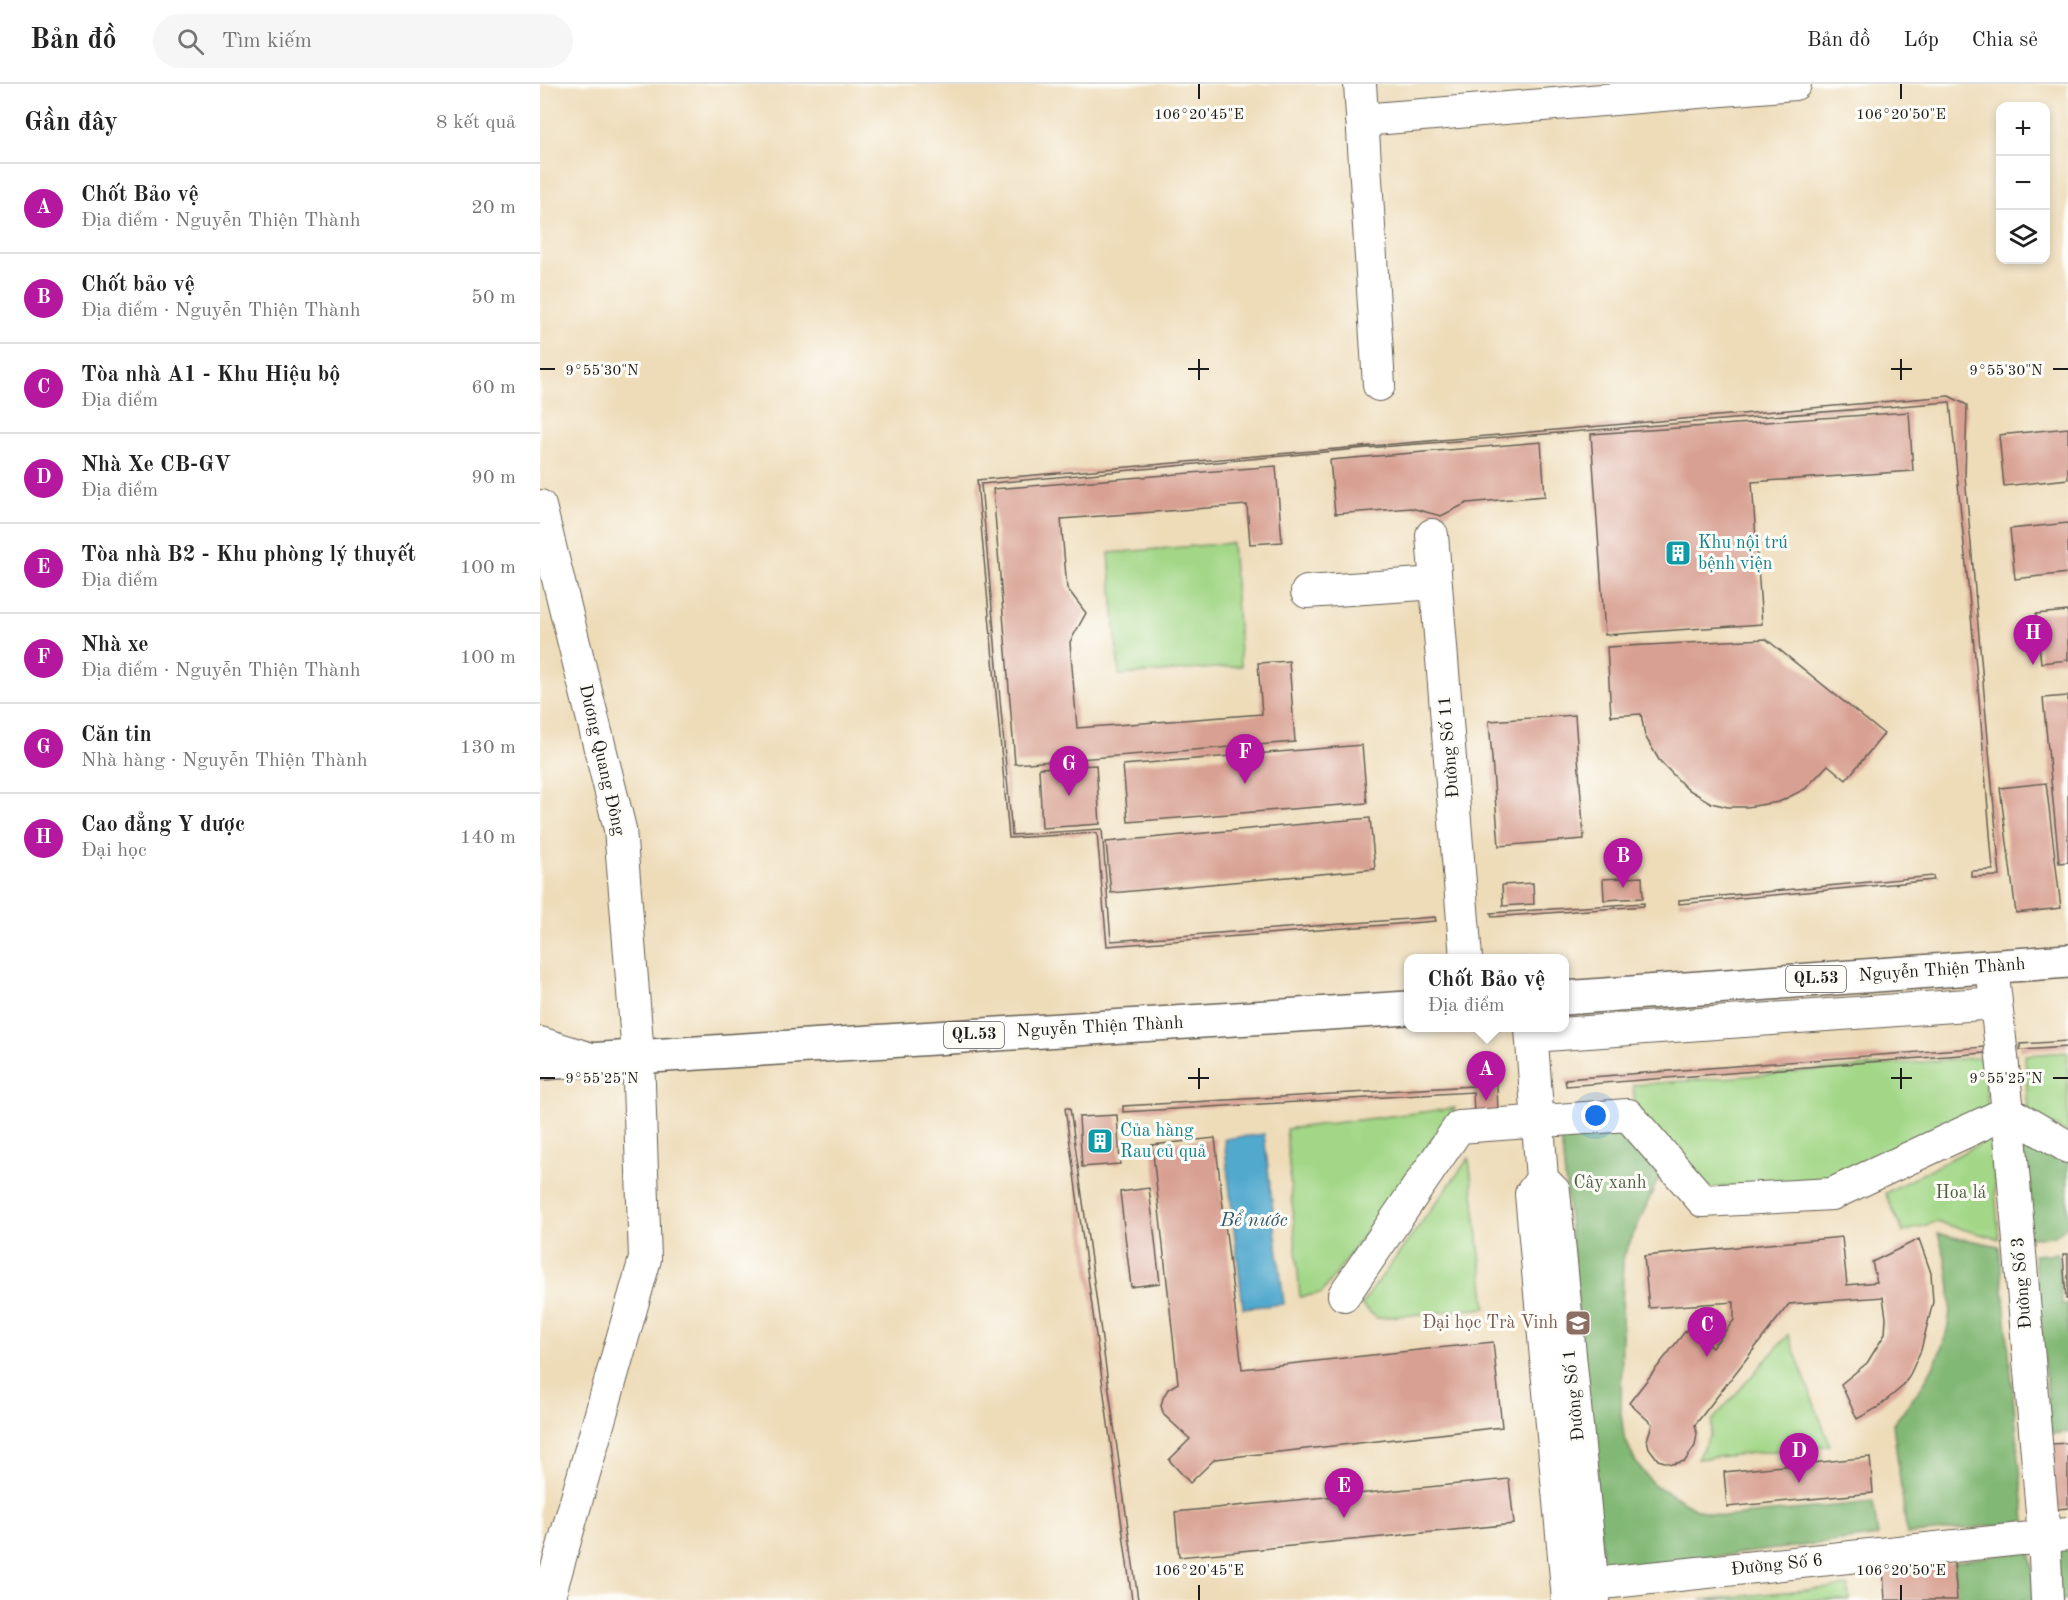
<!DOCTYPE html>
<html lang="vi">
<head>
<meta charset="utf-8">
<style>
  :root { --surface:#fff; --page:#f6f6f6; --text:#222; --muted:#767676; --line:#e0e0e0; --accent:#b5179e }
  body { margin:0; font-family:"Old Standard TT",serif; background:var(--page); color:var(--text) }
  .controls { position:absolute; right:18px; top:18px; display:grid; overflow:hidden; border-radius:12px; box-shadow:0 3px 9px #0003 }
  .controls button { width:54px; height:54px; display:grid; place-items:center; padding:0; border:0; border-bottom:2px solid var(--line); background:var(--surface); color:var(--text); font:30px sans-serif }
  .you { position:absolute; left:1056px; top:1032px; width:21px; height:21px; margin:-15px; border:4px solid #fff; border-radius:50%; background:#1a73e8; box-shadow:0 0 0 9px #1a73e833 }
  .badge { display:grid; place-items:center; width:39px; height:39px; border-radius:50%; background:var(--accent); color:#fff; font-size:20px; font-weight:700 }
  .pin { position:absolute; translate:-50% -50px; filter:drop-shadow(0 2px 3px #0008) }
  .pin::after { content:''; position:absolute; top:32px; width:21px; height:18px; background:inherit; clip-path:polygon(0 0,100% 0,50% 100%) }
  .popup { position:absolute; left:864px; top:870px; width:165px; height:78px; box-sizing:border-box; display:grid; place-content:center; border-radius:12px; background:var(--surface); filter:drop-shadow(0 2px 4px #0005); font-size:20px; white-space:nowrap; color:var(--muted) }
  .popup b { font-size:22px; color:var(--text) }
  .popup::after { content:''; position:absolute; left:50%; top:100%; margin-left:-12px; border:12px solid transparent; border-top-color:var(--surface) }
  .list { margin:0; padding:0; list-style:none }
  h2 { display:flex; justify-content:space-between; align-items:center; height:78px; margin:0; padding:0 24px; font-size:26px }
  h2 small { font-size:20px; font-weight:400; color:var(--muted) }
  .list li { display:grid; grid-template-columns:39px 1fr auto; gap:18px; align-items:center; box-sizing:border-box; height:90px; padding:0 24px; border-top:2px solid var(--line) }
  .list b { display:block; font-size:22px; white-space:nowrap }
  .list p { margin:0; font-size:20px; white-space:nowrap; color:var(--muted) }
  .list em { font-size:20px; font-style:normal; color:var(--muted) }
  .icon { flex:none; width:33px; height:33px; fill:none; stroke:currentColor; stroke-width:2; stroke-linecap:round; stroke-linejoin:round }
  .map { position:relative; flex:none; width:1528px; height:1516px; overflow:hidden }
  header { display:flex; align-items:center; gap:36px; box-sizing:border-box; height:84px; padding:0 30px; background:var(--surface); border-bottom:2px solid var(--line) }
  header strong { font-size:28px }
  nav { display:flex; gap:33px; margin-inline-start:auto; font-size:21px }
  .search { width:420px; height:54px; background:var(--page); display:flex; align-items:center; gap:15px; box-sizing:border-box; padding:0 21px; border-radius:33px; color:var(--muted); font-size:22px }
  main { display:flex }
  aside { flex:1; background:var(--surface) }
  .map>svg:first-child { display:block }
</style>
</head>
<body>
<header>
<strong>Bản đồ</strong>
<div class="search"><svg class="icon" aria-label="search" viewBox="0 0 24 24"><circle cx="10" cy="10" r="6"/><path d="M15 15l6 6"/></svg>Tìm kiếm</div>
<nav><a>Bản đồ</a><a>Lớp</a><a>Chia sẻ</a></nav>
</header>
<main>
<aside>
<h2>Gần đây<small>8 kết quả</small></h2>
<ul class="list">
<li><span class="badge">A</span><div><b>Chốt Bảo vệ</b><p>Địa điểm · Nguyễn Thiện Thành</p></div><em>20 m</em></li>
<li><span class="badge">B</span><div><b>Chốt bảo vệ</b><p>Địa điểm · Nguyễn Thiện Thành</p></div><em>50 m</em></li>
<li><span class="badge">C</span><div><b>Tòa nhà A1 - Khu Hiệu bộ</b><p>Địa điểm</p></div><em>60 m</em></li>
<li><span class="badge">D</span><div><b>Nhà Xe CB-GV</b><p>Địa điểm</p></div><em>90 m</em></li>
<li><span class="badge">E</span><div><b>Tòa nhà B2 - Khu phòng lý thuyết</b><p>Địa điểm</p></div><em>100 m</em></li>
<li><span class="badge">F</span><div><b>Nhà xe</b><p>Địa điểm · Nguyễn Thiện Thành</p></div><em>100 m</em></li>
<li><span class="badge">G</span><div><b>Căn tin</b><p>Nhà hàng · Nguyễn Thiện Thành</p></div><em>130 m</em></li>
<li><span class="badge">H</span><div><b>Cao đẳng Y dược</b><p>Đại học</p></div><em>140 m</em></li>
</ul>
</aside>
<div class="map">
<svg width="1528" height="1516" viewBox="0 0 1528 1516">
  <rect width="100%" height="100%" fill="#fdfcf7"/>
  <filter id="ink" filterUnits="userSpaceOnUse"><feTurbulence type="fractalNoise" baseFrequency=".0167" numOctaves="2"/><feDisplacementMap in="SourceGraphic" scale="12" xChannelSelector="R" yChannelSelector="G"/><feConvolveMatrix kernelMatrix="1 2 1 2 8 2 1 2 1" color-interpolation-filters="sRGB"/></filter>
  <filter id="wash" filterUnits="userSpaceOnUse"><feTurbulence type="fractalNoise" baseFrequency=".008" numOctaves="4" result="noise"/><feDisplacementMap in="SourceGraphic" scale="24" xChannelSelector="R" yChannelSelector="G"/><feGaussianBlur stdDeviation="1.35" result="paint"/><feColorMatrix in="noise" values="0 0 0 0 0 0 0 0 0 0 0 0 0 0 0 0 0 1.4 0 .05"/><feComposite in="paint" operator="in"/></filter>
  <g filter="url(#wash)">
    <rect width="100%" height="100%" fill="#eedcb9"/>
    <path fill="#a3d787" stroke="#607a52" stroke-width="1.5" d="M692,459L701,582L579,591L569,469Z
      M1528,968V1050L1488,1027L1485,971Z
      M1444,973L1448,1023L1288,1096L1168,1104L1095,1022L1093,1001Z
      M915,1024L782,1209L760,1213L746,1045Z
      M1451,1054L1459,1155L1396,1138L1363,1148L1345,1109Z
      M929,1074L946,1224L837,1234L821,1221Z
      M1248,1251L1290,1361L1157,1375L1170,1351L1172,1337Z
      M1308,1502L1309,1516H1161Z"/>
    <path fill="#82b874" stroke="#4f6a48" stroke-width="1.5" d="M1480,1048L1528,1076V1141L1515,1152L1490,1154Z
      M1082,1051L1120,1091L1083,1174L1081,1329L1084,1352L1095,1377L1113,1400L1156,1425L1183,1433L1333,1418L1338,1452L1064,1487L1021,1053Z
      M1398,1150L1459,1162L1485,1438L1367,1451L1353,1340C1405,1278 1426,1230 1398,1150Z
      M1518,1169L1522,1220H1528V1348L1511,1350L1494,1171Z
      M1528,1462V1516H1519L1516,1463Z
      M1491,1466L1494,1516H1417L1414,1478Z"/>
    <path fill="#51a9ce" stroke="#366275" stroke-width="1.5" d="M724,1050L744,1220L703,1224L684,1055Z"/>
    <g id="blocks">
      <path fill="#d8a092" d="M1409,312L1427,321L1425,392L1460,792L1431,793V787L1453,786L1438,603L1410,318L827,364L441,400L472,751L562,745L571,857L895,833L896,837L567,862L557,749L469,754L437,396Z
        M1369,328L1373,387L1212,398L1222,540L1065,551L1051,350Z
        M1528,344V395L1464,402L1459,351Z
        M1001,358L1005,412L927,419L901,432L871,424L795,430L790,376Z
        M736,382L742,458L710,460L707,421L521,435L527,504L546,529L530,558L537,644L722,630L718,579L749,577L755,658L475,680L453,405Z
        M1528,439V489L1475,495L1470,445Z
        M1528,527V576L1501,579L1496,530Z
        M1226,555L1344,650L1306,696L1288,681L1265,705L1239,718L1207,723H1188L1171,719L1146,704L1119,676L1105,652L1101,630L1071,632L1067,563Z
        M1528,612V778L1519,779L1503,614Z
        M1035,631L1044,755L959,762L949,637Z
        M822,661L827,719L588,738L583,681Z
        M556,681L560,740L502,744L499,684Z
        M1506,699L1521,824L1476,829L1460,704Z
        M830,734L835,785L571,809L566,758Z
        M1393,792L1394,796L1139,820V816Z
        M1102,793L1103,814L1064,816L1063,795Z
        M993,799L994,820L963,822L962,801Z
        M1104,819V822L952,833L951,829Z
        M1528,957V963L1480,966V960Z
        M1445,963V969L1026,1002L1025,995Z
        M945,995L954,998L957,1003L958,1029H934L933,1008L583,1028V1022L933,1002L938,997Z
        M525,1024H530L598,1516H592Z
        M577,1031L580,1080L542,1083L539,1033Z
        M675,1054L702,1285L953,1258L962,1343L675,1375L650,1399L629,1376L650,1355L624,1331L621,1322L623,1314L628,1305L638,1299L612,1061Z
        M609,1104L620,1199L591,1203L580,1108Z
        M1302,1153L1307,1201L1337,1198L1332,1178L1379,1155L1391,1189L1393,1218L1381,1266L1369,1293L1362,1303L1337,1324L1317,1335L1301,1300L1327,1279L1345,1250L1346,1234L1343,1213L1249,1220L1155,1341L1157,1350L1155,1362L1145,1377L1132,1380L1118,1376L1109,1364L1107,1356L1112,1340L1089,1319L1147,1245L1172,1264L1194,1236V1218L1109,1224L1104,1172Z
        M1523,1170H1528V1215H1526Z
        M1528,1359V1424L1517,1425L1512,1360Z
        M1330,1373L1333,1409L1187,1423L1184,1388Z
        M969,1395L974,1440L639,1473L635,1428Z
        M1414,1478L1417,1516H1345L1343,1484Z"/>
    </g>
  </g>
  <g filter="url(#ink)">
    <use href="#blocks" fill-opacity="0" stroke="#665f53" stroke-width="1.5"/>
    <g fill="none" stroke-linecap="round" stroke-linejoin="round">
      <g stroke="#665f53" stroke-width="34">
        <path id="minor" d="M820,0L839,301
          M822,36L1255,0
          M0,422L80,745L98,971L105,1175L8,1516
          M892,451L926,874
          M767,508L896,499
          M1452,882L1468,1028L1504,1452L1507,1516
          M991,944L1002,1095
          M992,952L1456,919
          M0,959L51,975
          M1002,1095L1014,1107L1054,1516
          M1002,1095L991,1110L1028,1516
          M804,1211L919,1043L1088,1031L1163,1117L1292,1110L1468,1028L1528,1063
          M1053,1500L1528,1450"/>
      </g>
      <g stroke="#665f53" stroke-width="36">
        <path id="highway" d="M1024,914L1528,877
          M0,979L868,924"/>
      </g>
      <use href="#minor" stroke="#fff" stroke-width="32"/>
      <use href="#highway" stroke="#fff" stroke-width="33"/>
    </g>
  </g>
  <path fill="none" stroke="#1c1c1c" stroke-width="2" d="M659,0V15M1361,0V15M659,275V296M1361,275V296M0,285H15M648,285H669M1351,285H1372M1513,285H1528M659,984V1005M1361,984V1005M0,994H15M648,994H669M1351,994H1372M1513,994H1528M659,1501V1516M1361,1501V1516"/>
  <defs>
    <g id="building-square" transform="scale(1.35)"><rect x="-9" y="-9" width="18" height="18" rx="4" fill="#0f9aa8" stroke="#fdfcf7"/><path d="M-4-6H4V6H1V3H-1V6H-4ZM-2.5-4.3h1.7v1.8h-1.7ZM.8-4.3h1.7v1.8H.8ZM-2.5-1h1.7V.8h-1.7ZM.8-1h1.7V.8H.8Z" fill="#fff"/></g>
    <g id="university-square" transform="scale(1.35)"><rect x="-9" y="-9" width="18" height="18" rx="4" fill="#8d6e63" stroke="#fdfcf7"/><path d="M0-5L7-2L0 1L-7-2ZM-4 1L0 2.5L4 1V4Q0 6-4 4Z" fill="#fff"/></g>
  </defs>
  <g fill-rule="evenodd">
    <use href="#building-square" x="1138" y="469"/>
    <use href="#building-square" x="560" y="1057"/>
    <use href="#university-square" x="1038" y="1239"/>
  </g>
  <g text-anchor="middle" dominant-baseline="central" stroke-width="6" stroke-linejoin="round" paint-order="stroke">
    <g fill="#fdfcf7" stroke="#605f5e" stroke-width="1.5">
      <rect x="1246" y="882" width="60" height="26" rx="4.5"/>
      <rect x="404" y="938" width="60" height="26" rx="4.5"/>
    </g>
    <g font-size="16" font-weight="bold" fill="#1c1c1c">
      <text x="1276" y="895">QL.53</text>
      <text x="434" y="951">QL.53</text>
    </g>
    <g font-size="18" fill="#0d838f" stroke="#fdfcf7" text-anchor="start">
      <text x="1158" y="459">Khu nội trú<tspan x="1158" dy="21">bệnh viện</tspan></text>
      <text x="580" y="1047">Của hàng<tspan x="580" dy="21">Rau củ quả</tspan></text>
    </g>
    <g font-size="18" fill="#1c1c1c" stroke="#fdfcf7">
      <text transform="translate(909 663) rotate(-95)">Đường Số 11</text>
      <text transform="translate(62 676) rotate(77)">Dương Quang Đông</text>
      <text transform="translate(1402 886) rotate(-4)">Nguyễn Thiện Thành</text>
      <text transform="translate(560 943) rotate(-3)">Nguyễn Thiện Thành</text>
      <text transform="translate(1482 1199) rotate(-95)">Đường Số 3</text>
      <text transform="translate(1034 1311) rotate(-96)">Đường Số 1</text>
      <text transform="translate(1237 1481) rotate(-6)">Đường Số 6</text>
    </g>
    <g font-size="18" fill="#4b5d41" stroke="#fdfcf7">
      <text x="1070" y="1099">Cây xanh</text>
      <text x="1421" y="1109">Hoa lá</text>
    </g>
    <g font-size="18" fill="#785e54" stroke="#fdfcf7" text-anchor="end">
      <text x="1018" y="1239">Đại học Trà Vinh</text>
    </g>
    <g font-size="20" font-style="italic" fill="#345b6c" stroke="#fdfcf7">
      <text x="714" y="1137">Bể nước</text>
    </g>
  </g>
  <g font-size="15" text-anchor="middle" fill="#1c1c1c" stroke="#fdfcf7" stroke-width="6" stroke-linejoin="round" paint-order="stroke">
    <text x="659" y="35">106°20'45"E</text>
    <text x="1361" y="35">106°20'50"E</text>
    <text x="62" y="291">9°55'30"N</text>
    <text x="1466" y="291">9°55'30"N</text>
    <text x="62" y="999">9°55'25"N</text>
    <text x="1466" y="999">9°55'25"N</text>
    <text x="659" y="1491">106°20'45"E</text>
    <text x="1361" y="1491">106°20'50"E</text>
  </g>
</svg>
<div class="controls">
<button>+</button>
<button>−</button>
<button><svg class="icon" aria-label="layers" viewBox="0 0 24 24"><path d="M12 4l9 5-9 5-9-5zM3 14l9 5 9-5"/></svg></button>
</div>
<div class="you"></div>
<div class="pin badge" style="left:946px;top:1017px">A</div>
<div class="popup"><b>Chốt Bảo vệ</b>Địa điểm</div>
<div class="pin badge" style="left:1083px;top:804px">B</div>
<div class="pin badge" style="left:1167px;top:1273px">C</div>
<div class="pin badge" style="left:1259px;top:1399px">D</div>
<div class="pin badge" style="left:804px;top:1434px">E</div>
<div class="pin badge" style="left:705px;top:700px">F</div>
<div class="pin badge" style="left:529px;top:712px">G</div>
<div class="pin badge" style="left:1493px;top:581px">H</div>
</div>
</main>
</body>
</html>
